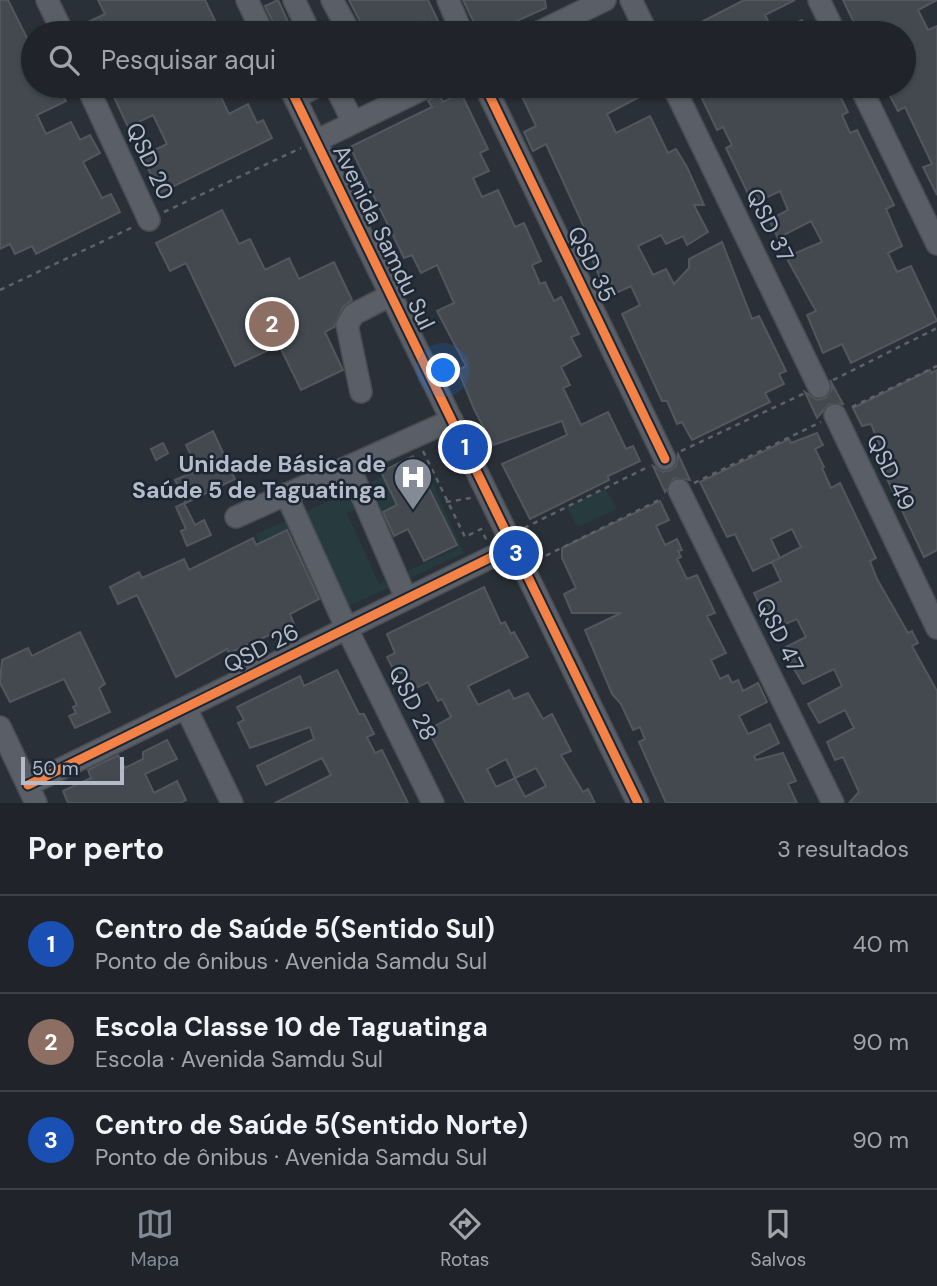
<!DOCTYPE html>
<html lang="pt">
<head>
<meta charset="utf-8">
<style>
  :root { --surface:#20242a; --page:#282c32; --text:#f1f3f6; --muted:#a2a4a8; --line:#3d4147; --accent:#848b96 }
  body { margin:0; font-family:"DM Sans",sans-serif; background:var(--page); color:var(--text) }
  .scale { position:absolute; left:21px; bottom:18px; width:103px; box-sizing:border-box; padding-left:7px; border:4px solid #b4bcc9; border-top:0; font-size:19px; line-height:24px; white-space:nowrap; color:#b4bcc9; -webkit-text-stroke:5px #1d2633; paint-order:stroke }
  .you { position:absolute; left:444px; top:371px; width:24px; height:24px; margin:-18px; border:5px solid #fff; border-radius:50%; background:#1a73e8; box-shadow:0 0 0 10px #1a73e833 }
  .badge { display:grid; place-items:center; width:46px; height:46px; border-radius:50%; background:var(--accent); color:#fff; font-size:23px; font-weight:700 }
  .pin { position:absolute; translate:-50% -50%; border:4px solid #fff; box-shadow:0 2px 7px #0006 }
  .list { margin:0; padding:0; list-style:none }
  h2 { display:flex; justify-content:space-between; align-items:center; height:91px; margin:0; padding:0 28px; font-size:30px }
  h2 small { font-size:23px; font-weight:400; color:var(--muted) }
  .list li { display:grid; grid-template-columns:46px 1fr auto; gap:21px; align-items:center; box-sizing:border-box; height:98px; padding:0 28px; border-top:2px solid var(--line) }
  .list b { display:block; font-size:26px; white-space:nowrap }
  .list p { margin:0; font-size:23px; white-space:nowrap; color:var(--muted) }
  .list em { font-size:23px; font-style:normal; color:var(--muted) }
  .icon { flex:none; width:38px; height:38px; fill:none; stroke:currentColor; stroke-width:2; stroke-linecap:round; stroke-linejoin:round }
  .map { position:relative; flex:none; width:937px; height:803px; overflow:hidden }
  .search { position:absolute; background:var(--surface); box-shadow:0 2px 5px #0004; left:21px; right:21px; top:21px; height:77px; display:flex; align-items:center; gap:18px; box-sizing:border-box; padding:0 24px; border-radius:38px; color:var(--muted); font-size:26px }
  .sheet { height:385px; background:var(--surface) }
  nav { display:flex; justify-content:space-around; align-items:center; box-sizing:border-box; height:98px; border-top:2px solid var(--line); background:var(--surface); font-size:19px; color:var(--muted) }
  nav a { display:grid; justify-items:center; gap:4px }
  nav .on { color:var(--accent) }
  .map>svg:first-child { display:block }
</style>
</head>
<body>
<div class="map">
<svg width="937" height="803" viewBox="0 0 937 803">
  <rect width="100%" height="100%" fill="#2a3038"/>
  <path fill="#273a3e" d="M421,458L464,553L329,615L289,529L259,542L256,534L386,475L401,508L380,518L371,502L347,513L379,584L458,548L418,460Z
    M605,488L617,509L578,527L566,507Z"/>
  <path fill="#444950" stroke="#52575f" stroke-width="2" fill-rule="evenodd" d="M0,0H8L33,50V86H58L66,101L37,115L46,134L71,122L80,140L90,135L100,153L83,162L102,198L111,194L120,212L36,254L32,246L15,254L10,244L0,249Z
    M98,0H205L221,33H93L88,22L105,14Z
    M278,0L290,26L278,32L265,6Z
    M349,0H428L440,25L428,31L424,21L399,33H366Z
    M463,0H545L546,8L490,33H479Z
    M744,0H795L765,15L774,33L802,20L808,33H680Z
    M843,0H937L918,10L928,30L937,26V195L923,167L932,164L905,107L898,111L885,86H904V33H859Z
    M127,86H238L220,95L229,114L248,104L257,123L263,120L272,138L160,193L142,156L167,144L153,115L128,127L112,93Z
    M517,86H660L607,114L616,133L650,116L668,153L676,149L687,167L704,205H694L708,232L687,245L683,236L666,244L661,235L638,246L653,275L666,269L674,284L689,268V259L722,242L752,319L759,316L786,371L779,374L784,384L765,393L770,402L692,440L682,422L677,424L667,401H662L622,314L640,305L631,286L616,293L607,274L600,278L584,240L589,238L546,144L533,151L524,132L536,126Z
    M696,86H835L848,112L842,115L850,133L857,130L894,205L886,209L902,246L888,253L897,272L911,266L937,321L851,363L842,344L823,353L807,315L816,311L786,257L822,242L811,221L778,238L769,220L788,210L780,191L753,204L726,148L732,145L723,127L717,130Z
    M461,93L488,149L480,153L489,171L473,178L482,197L498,190L515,227L524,223L541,261L532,265L540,284L545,282L554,301L561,297L579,334L571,337L581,356L561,367L570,385L563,388L581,425L608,412L626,449L633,446L640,461L608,476L609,480L530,519L502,464L567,435L562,421L493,445L474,409L458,370L466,366L437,311L454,303L437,265L421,273L412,255L404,258L350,147L432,107L428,101L439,94L443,102Z
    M222,210L239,244L250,239L265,270L289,258L299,279L334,262L352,300L343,307L334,327L325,332L343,370L301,390L279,345L235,366L186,263L170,271L156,243Z
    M930,370L931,373L937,370V550L924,557L880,464L886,461L871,424L862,426L853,408Z
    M830,380L843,404H829L817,418L805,392L817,400L825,398L832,389Z
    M213,431L235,479L186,503L175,480L198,470L186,445Z
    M817,433L823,445L815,449L824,467L822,468L831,488L840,483L876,558L870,561L877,579L908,633L912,631L918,643L912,646L937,691V803H849L859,792L843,757L835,760L827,742L854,728L845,710L819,723L808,704L842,686L834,669L803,684L782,649L806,637L797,619L778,627L767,621L754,593L781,581L772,562L801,547L792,529L771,539L780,558L753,571L735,534L727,537L700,482L789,439L791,443Z
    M163,443L168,453L156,460L151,449Z
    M678,454L690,480L674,478L665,492L653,466L663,472L671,470L676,466Z
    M413,456L457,545L424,561L408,529L394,536L383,512L397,505L381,472Z
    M660,501L669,520L656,526L665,545L677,539L682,550L678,551L681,557L677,559L687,579L697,575L715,613L707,616L726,653L711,660L720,679L728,675L732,683L738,680L743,691L758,683L767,702L739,716L748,734L770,724L779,743L754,756L756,760L783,753L796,781L788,784L797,803H666L639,742L645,739L640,727L633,730L621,704L612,694L585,630L621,613H572L564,594L576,588L562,558V548Z
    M184,503L195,525L204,520L211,535L187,546L181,531L186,529L176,507Z
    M287,530L319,599L290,614L294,624L229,653L227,649L176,677L137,595L118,604L110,587L139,572L142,578L184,559L189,570L253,538L256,545Z
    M484,587L501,624L505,622L511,634L514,632L528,657L468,686L478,705L509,690L514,699L528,693L543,719L552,714L571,751L561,755L583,792L588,789L595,803H466L428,730L451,717L442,699L438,701L428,682L412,690L403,672L396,675L387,657L395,653L387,634ZM506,759L515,778L496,787L487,769ZM536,768L546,786L525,797L515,778Z
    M80,632L105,684L99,688L110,712L75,728L69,716L76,713L73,707L77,705L64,679L10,702L0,683L2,660L28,648L32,656Z
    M337,670L359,714H364L374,734L367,737L375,753L382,750L408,803H275L331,775L322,758L266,785L257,766L314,739L310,727L250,748L238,723L244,720L237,707L300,676L304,686Z
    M167,740L177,759L145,774L154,793L177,781L186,800L180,803H68L63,791L91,778L88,770L118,755L125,768L143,759V752Z"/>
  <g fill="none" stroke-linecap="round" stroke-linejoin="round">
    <g stroke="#484c53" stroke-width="24">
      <path id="minor" d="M47,0L63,33
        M247,0L263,33
        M294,0L310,33
        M332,0L350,33
        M448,0L462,33
        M631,0L647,33
        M819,0L835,33
        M537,33L605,0
        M87,86L149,220
        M289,86L638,803
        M335,86L349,114
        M485,86L665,459
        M673,86L819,387
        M860,86L937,244
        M295,98L317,86
        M316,141L429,86
        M361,392L347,325L354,314L391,295
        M835,415L937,628
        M349,466L406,598
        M679,490L833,803
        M286,494L346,627L433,803
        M236,517L452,420
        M186,708L232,803
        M0,727L36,803
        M28,785L512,547"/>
    </g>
    <path stroke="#5d636a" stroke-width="2.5" stroke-dasharray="5 5" stroke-linecap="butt" d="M164,212L301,148
      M0,290L133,227
      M833,380L937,328
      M852,407L937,366
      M423,451L465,537L481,529L487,541
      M681,451L805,393
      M694,483L821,422
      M446,502L471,498
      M524,528L650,466
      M537,560L663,498"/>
    <use href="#minor" stroke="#5a5e66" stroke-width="21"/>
    <g stroke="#1d2633" stroke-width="13">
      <path id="cycleway" d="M289,86L638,803
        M485,86L665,459
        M28,785L512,547"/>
    </g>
    <use href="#cycleway" stroke="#f48246" stroke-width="9"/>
  </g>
  <defs>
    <g id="hospital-pin" transform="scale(2.0125)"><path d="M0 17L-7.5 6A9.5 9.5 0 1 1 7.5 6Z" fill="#848b96" stroke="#1d2633"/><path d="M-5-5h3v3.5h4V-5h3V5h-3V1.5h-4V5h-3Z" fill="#fff"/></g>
  </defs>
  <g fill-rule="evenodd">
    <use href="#hospital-pin" x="413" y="477"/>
  </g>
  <g text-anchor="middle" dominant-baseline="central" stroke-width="5" stroke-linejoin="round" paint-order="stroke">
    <g font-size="23" fill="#b4bcc9" stroke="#1d2633">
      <text transform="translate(150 161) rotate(65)">QSD 20</text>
      <text transform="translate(770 225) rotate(64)">QSD 37</text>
      <text transform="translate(384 237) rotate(64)">Avenida Samdu Sul</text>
      <text transform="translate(592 264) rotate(64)">QSD 35</text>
      <text transform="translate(891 472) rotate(64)">QSD 49</text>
      <text transform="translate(780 635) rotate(64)">QSD 47</text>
      <text transform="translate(261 648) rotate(-27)">QSD 26</text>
      <text transform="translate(413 703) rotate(64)">QSD 28</text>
    </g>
    <g font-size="23" font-weight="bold" fill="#b4bcc9" stroke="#1d2633" text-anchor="end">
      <text x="386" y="464">Unidade Básica de<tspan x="386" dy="26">Saúde 5 de Taguatinga</tspan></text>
    </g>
  </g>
</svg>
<div class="scale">50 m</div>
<div class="you"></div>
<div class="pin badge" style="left:465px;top:447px;background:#1a4fb4">1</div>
<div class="pin badge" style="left:272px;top:324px;background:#8d6e63">2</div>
<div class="pin badge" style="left:516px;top:553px;background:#1a4fb4">3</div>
<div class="search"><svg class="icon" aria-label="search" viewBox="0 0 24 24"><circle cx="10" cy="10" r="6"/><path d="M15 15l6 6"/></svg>Pesquisar aqui</div>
</div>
<section class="sheet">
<h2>Por perto<small>3 resultados</small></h2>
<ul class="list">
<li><span class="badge" style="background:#1a4fb4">1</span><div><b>Centro de Saúde 5(Sentido Sul)</b><p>Ponto de ônibus · Avenida Samdu Sul</p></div><em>40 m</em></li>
<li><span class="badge" style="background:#8d6e63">2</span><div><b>Escola Classe 10 de Taguatinga</b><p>Escola · Avenida Samdu Sul</p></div><em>90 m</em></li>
<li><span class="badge" style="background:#1a4fb4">3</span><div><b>Centro de Saúde 5(Sentido Norte)</b><p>Ponto de ônibus · Avenida Samdu Sul</p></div><em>90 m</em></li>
</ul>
</section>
<nav>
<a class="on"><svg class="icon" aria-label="map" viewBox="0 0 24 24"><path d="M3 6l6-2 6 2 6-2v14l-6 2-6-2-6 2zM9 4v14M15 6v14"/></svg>Mapa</a>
<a><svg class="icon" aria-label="directions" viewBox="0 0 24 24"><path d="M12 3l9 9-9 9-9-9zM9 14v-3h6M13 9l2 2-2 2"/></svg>Rotas</a>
<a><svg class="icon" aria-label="saved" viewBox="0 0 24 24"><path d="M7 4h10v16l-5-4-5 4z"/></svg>Salvos</a>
</nav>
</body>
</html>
